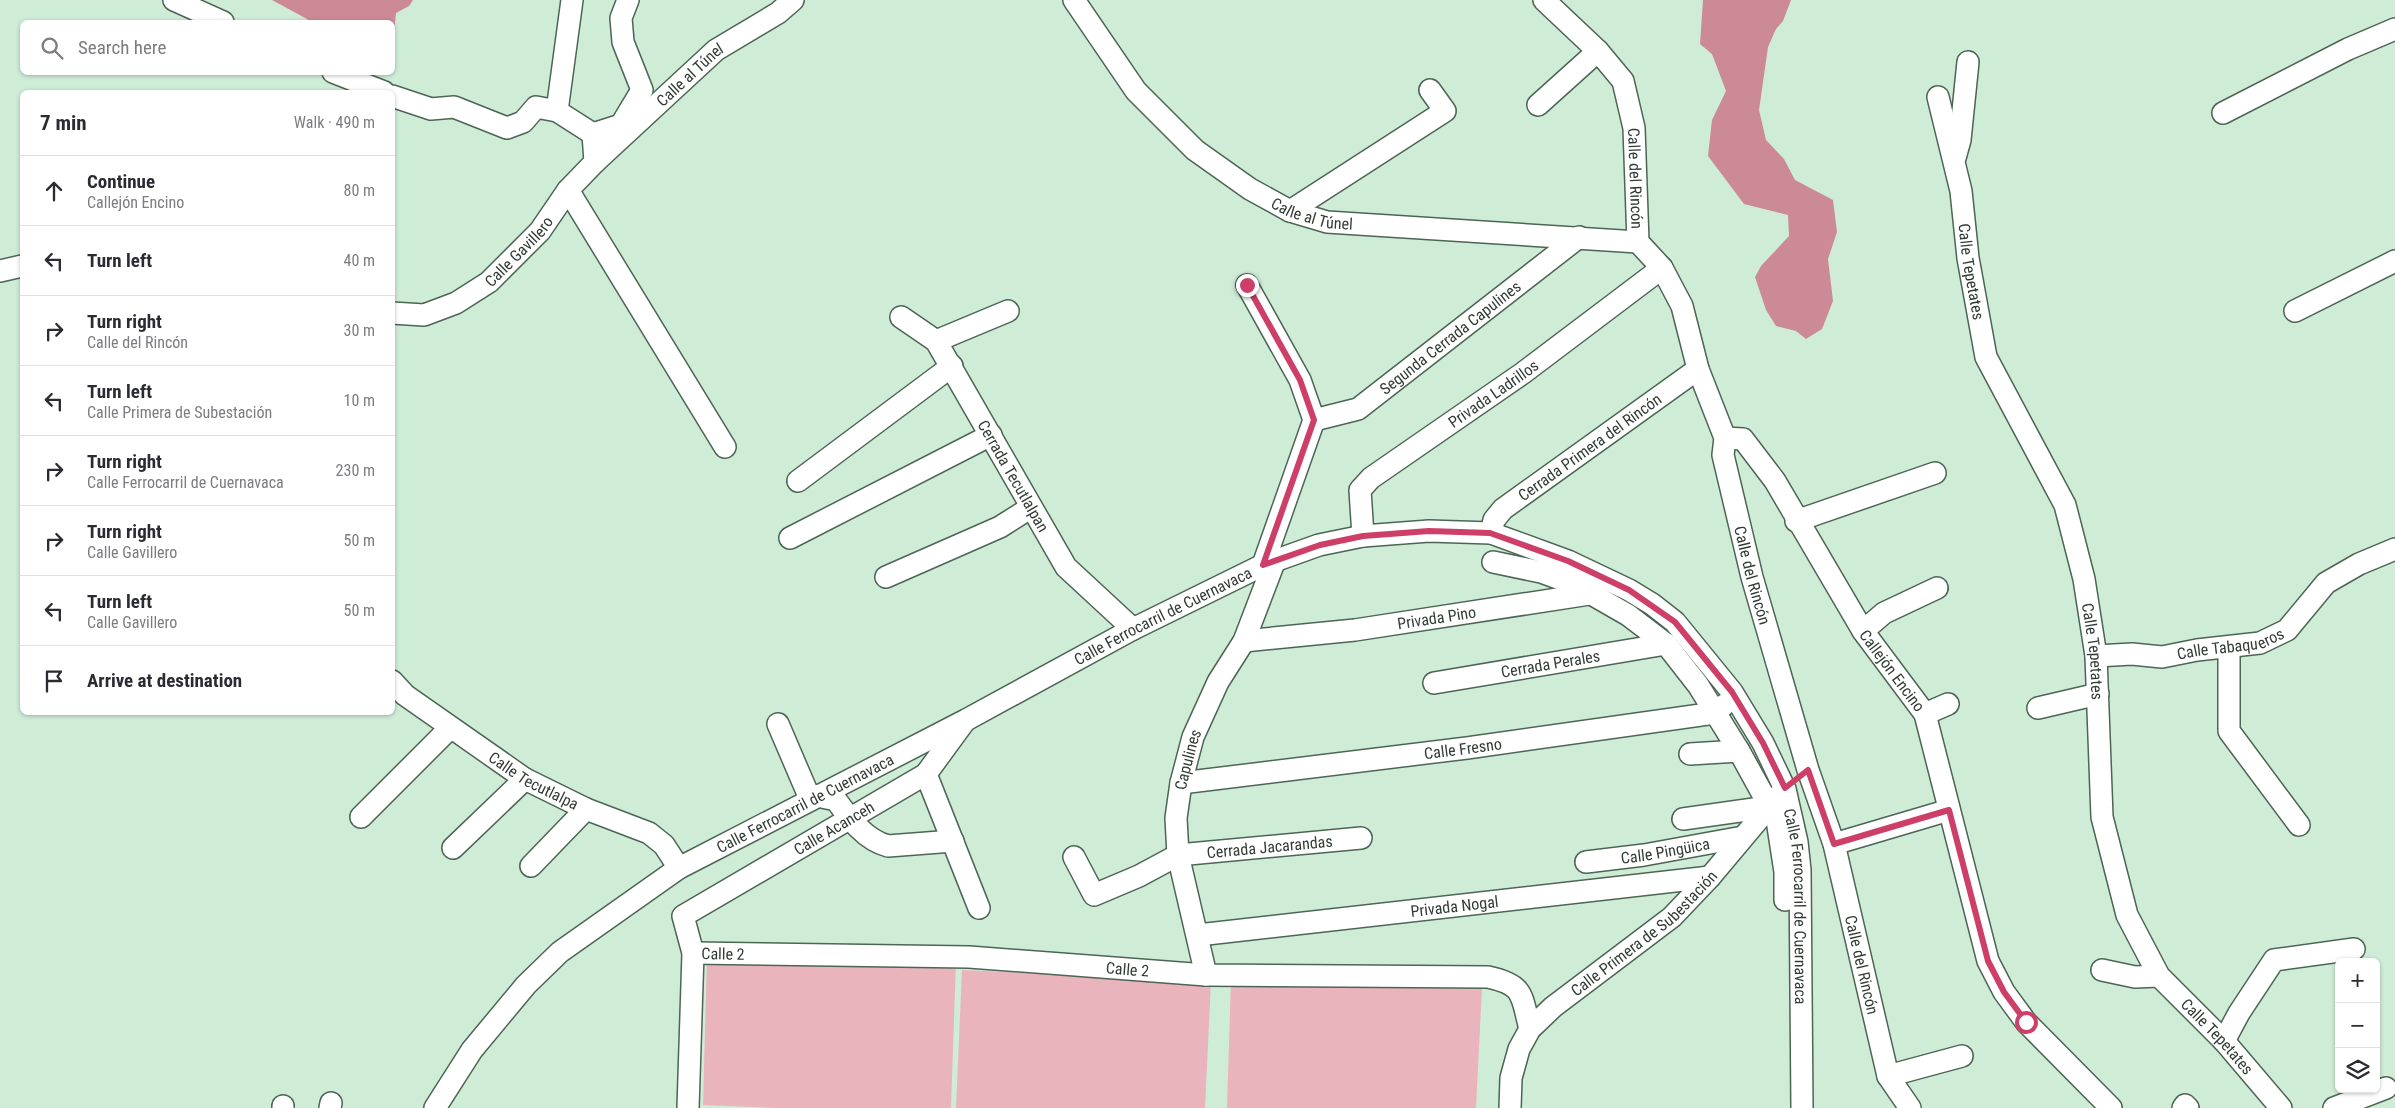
<!DOCTYPE html>
<html lang="en">
<head>
<meta charset="utf-8">
<style>
  :root { --surface:#fff; --page:#f2f2f3; --text:#2b2b33; --muted:#7c7c81; --line:#e1e1e2 }
  body { margin:0; font-family:"Roboto Condensed",sans-serif; background:var(--page); color:var(--text) }
  .controls { position:absolute; right:15px; bottom:15px; display:grid; overflow:hidden; border-radius:8px; box-shadow:0 1px 4px #0004 }
  .controls button { width:45px; height:45px; display:grid; place-items:center; padding:0; border:0; border-bottom:1px solid var(--line); background:var(--surface); color:var(--text); font:25px sans-serif }
  .stop { position:absolute; width:15px; height:15px; margin:-11px; border:4px solid #cd3f68; border-radius:50%; background:#fff }
  .stop.end { background:#cd3f68; border-color:#fff; box-shadow:0 1px 5px #0008 }
  .list { margin:0; padding:0; list-style:none }
  h2 { display:flex; justify-content:space-between; align-items:center; height:65px; margin:0; padding:0 20px; font-size:21px }
  h2 small { font-size:16px; font-weight:400; color:var(--muted) }
  .list li { display:grid; grid-template-columns:32px 1fr auto; gap:15px; align-items:center; box-sizing:border-box; height:70px; padding:0 20px; border-top:1px solid var(--line) }
  .list b { display:block; font-size:19px; white-space:nowrap }
  .list p { margin:0; font-size:16px; white-space:nowrap; color:var(--muted) }
  .list em { font-size:16px; font-style:normal; color:var(--muted) }
  .icon { flex:none; width:28px; height:28px; fill:none; stroke:currentColor; stroke-width:2; stroke-linecap:round; stroke-linejoin:round }
  .map { position:relative; flex:none; width:2395px; height:1108px; overflow:hidden }
  .search { position:absolute; background:var(--surface); box-shadow:0 1px 4px #0004; left:20px; top:20px; width:375px; height:55px; display:flex; align-items:center; gap:12px; box-sizing:border-box; padding:0 18px; border-radius:8px; color:var(--muted); font-size:19px }
  .panel { position:absolute; background:var(--surface); box-shadow:0 1px 4px #0004; left:20px; top:90px; width:375px; height:625px; border-radius:8px }
  .map>svg:first-child { display:block }
</style>
</head>
<body>
<div class="map">
<svg width="2395" height="1108" viewBox="0 0 2395 1108">
  <rect width="100%" height="100%" fill="#cfecd7"/>
  <path fill="#eab4bd" d="M707,956L956,961L951,1108H775L703,1105Z
    M962,970L1211,981L1205,1108H956Z
    M1231,979L1482,988L1476,1108H1227Z"/>
  <path fill="#cc8a96" d="M272,0H413L409,6L396,13L393,44L392,22H309L307,19Z
    M1703,0H1791L1783,21L1776,29L1768,47L1759,110L1766,140L1784,159L1795,180L1833,200L1837,232L1828,259L1833,301L1822,329L1806,339L1796,331L1776,326L1766,310L1755,277L1761,266L1789,236L1788,215L1744,204L1708,156L1712,120L1726,91L1712,54L1700,44Z"/>
  <g fill="none" stroke-linecap="round" stroke-linejoin="round">
    <g stroke="#4c6554" stroke-width="24">
      <g id="minor">
        <path d="M174,0L223,22"/>
        <path id="s1" d="M1074,0L1136,91L1195,150L1250,189L1290,211L1327,222L1638,242"/>
        <path id="s2" d="M1544,0L1598,51L1623,81L1634,128L1638,242L1662,268L1682,306L1698,369L1725,438L1723,455L1752,577L1808,770L1834,844L1888,1076L1910,1108"/>
        <path d="M333,72L384,92"/>
        <path d="M392,96L431,109L454,107L507,128L523,122L536,107L557,111L593,134"/>
        <path id="s3" d="M1938,97L1961,191L1968,258L1986,357L2065,505L2084,579L2096,656L2102,817L2127,915L2159,976L2224,1041L2281,1108"/>
        <path d="M1538,105L1598,51"/>
        <path d="M557,111L572,0"/>
        <path d="M2223,113L2348,49L2395,29"/>
        <path d="M593,134L621,125L642,90L623,42L621,18L628,0"/>
        <path d="M1955,158L1960,140L1968,62"/>
        <path id="s4" d="M595,162L716,50L778,13L793,0"/>
        <path d="M568,190L725,447"/>
        <path d="M1290,211L1445,111L1430,90"/>
        <path d="M0,271L22,266"/>
        <path d="M1247,285L1300,380L1314,420L1263,565"/>
        <path d="M2295,311L2395,261"/>
        <path id="s5" d="M392,313L424,315L456,303L489,282L540,231L568,190L595,162L593,134"/>
        <path id="s6" d="M901,317L936,341L1066,567L1133,629"/>
        <path d="M936,341L1008,311"/>
        <path id="s7" d="M1314,420L1358,409L1579,237"/>
        <path id="s8" d="M1725,438L1743,439L1775,481L1863,631L1925,714L1988,961L2004,992L2026,1022L2111,1108"/>
        <path d="M798,481L952,366"/>
        <path d="M1796,521L1935,473"/>
        <path id="s9" d="M1491,533L1494,520L1503,509L1698,369"/>
        <path id="s10" d="M1363,536L1360,490L1371,478L1523,373L1662,268"/>
        <path d="M790,538L991,435"/>
        <path d="M1493,562L1541,572L1574,584L1628,615L1666,644L1698,685L1739,751L1777,820L1785,872V900"/>
        <path d="M886,577L1000,527L1030,508"/>
        <path d="M1863,631L1884,613L1937,588"/>
        <path id="s11" d="M1244,641L1355,630L1596,593"/>
        <path d="M2229,648V731L2299,825"/>
        <path id="s12" d="M2096,656L2132,654L2162,657L2197,650L2260,643L2287,630L2326,583L2359,564L2395,549"/>
        <path id="s13" d="M392,681L405,695L525,779L586,809L649,833L664,845L679,868"/>
        <path id="s14" d="M1434,683L1666,644"/>
        <path d="M2038,708L2098,694"/>
        <path d="M1925,714L1948,704"/>
        <path d="M778,724L808,794L836,800C849,818 865,840 888,846L953,841"/>
        <path d="M1690,754L1739,751"/>
        <path d="M926,774L979,908"/>
        <path id="s15" d="M1181,783L1467,748L1715,713L1724,705"/>
        <path d="M361,817L450,728"/>
        <path d="M1683,819L1768,807"/>
        <path d="M1834,844L1949,810"/>
        <path d="M453,848L525,779"/>
        <path id="s16" d="M1074,857L1094,895L1139,876L1178,855L1361,838"/>
        <path id="s17" d="M1586,862L1644,855L1743,837"/>
        <path d="M531,866L586,809"/>
        <path id="s18" d="M1198,935L1710,877"/>
        <path id="s19" d="M693,953L969,957L1206,975L1488,977C1525,985 1521,995 1530,1029"/>
        <path d="M2102,970L2135,977L2159,976"/>
        <path id="s20" d="M1206,975L1178,855L1176,818L1181,783L1193,737L1218,682L1244,641L1275,560"/>
        <path d="M2224,1041L2239,1013L2274,960L2354,949"/>
        <path d="M1888,1076L1962,1056"/>
        <path d="M283,1108V1106"/>
        <path d="M330,1108L331,1103"/>
        <path id="s21" d="M435,1108L472,1050L526,985L560,952L679,868L966,720L1133,629L1263,565L1319,545L1363,536L1429,531L1491,533L1568,561L1629,590L1652,604L1675,622L1732,692L1763,743L1785,789L1797,842L1800,870L1802,1108"/>
        <path id="s22" d="M688,1108L693,953L683,916L926,774L964,722"/>
        <path id="s23" d="M1510,1108L1511,1078L1519,1049L1530,1029L1553,1007L1672,917L1710,877L1778,796"/>
        <path d="M2183,1108L2185,1105L2188,1108"/>
        <path d="M2334,1108L2386,1088"/>
      </g>
    </g>
    <use href="#minor" stroke="#fff" stroke-width="21"/>
  </g>
  <g fill="none" stroke-linecap="round" stroke-linejoin="round">
    <path stroke="#cd3f68" stroke-width="6" d="M1247,285L1300,380L1314,420L1263,565L1320,545L1363,536L1429,531L1490,533L1568,561L1629,590L1675,622L1732,692L1763,743L1785,788L1808,770L1834,844L1949,810L1988,961L2004,992L2026,1022"/>
  </g>
  <g text-anchor="middle" dominant-baseline="central" stroke-width="4" stroke-linejoin="round" paint-order="stroke">
    <g font-size="16" fill="#313c34" stroke="#fff">
      <text stroke="none"><textPath href="#s4" startOffset="129">Calle al Túnel</textPath></text>
      <text stroke="none"><textPath href="#s2" startOffset="212">Calle del Rincón</textPath></text>
      <text stroke="none"><textPath href="#s1" startOffset="329">Calle al Túnel</textPath></text>
      <text stroke="none"><textPath href="#s5" startOffset="148">Calle Gavillero</textPath></text>
      <text stroke="none"><textPath href="#s3" startOffset="178">Calle Tepetates</textPath></text>
      <text stroke="none"><textPath href="#s7" startOffset="162">Segunda Cerrada Capulines</textPath></text>
      <text stroke="none"><textPath href="#s10" startOffset="211">Privada Ladrillos</textPath></text>
      <text stroke="none"><textPath href="#s9" startOffset="134">Cerrada Primera del Rincón</textPath></text>
      <text stroke="none"><textPath href="#s6" startOffset="198">Cerrada Tecutlalpan</textPath></text>
      <text stroke="none"><textPath href="#s2" startOffset="634">Calle del Rincón</textPath></text>
      <text stroke="none"><textPath href="#s21" startOffset="892">Calle Ferrocarril de Cuernavaca</textPath></text>
      <text stroke="none"><textPath href="#s11" startOffset="194">Privada Pino</textPath></text>
      <text stroke="none"><textPath href="#s12" startOffset="136">Calle Tabaqueros</textPath></text>
      <text stroke="none"><textPath href="#s3" startOffset="582">Calle Tepetates</textPath></text>
      <text stroke="none"><textPath href="#s14" startOffset="118">Cerrada Perales</textPath></text>
      <text stroke="none"><textPath href="#s8" startOffset="294">Callejón Encino</textPath></text>
      <text stroke="none"><textPath href="#s15" startOffset="284">Calle Fresno</textPath></text>
      <text stroke="none"><textPath href="#s20" startOffset="220">Capulines</textPath></text>
      <text stroke="none"><textPath href="#s13" startOffset="174">Calle Tecutlalpa</textPath></text>
      <text stroke="none"><textPath href="#s21" startOffset="488">Calle Ferrocarril de Cuernavaca</textPath></text>
      <text stroke="none"><textPath href="#s22" startOffset="368">Calle Acanceh</textPath></text>
      <text stroke="none"><textPath href="#s16" startOffset="228">Cerrada Jacarandas</textPath></text>
      <text stroke="none"><textPath href="#s17" startOffset="80">Calle Pingüica</textPath></text>
      <text stroke="none"><textPath href="#s18" startOffset="258">Privada Nogal</textPath></text>
      <text stroke="none"><textPath href="#s21" startOffset="1762">Calle Ferrocarril de Cuernavaca</textPath></text>
      <text stroke="none"><textPath href="#s23" startOffset="232">Calle Primera de Subestación</textPath></text>
      <text stroke="none"><textPath href="#s19" startOffset="30">Calle 2</textPath></text>
      <text stroke="none"><textPath href="#s2" startOffset="1039">Calle del Rincón</textPath></text>
      <text stroke="none"><textPath href="#s19" startOffset="435">Calle 2</textPath></text>
      <text stroke="none"><textPath href="#s3" startOffset="1002">Calle Tepetates</textPath></text>
    </g>
  </g>
</svg>
<div class="controls">
<button>+</button>
<button>−</button>
<button><svg class="icon" aria-label="layers" viewBox="0 0 24 24"><path d="M12 4l9 5-9 5-9-5zM3 14l9 5 9-5"/></svg></button>
</div>
<div class="stop" style="left:2026px;top:1022px"></div>
<div class="stop end" style="left:1247px;top:285px"></div>
<div class="search"><svg class="icon" aria-label="search" viewBox="0 0 24 24"><circle cx="10" cy="10" r="6"/><path d="M15 15l6 6"/></svg>Search here</div>
<section class="panel">
<h2>7 min<small>Walk · 490 m</small></h2>
<ul class="list">
<li><svg class="icon" aria-label="ahead" viewBox="0 0 24 24"><path d="M12 20V5M6 11l6-6 6 6"/></svg><div><b>Continue</b><p>Callejón Encino</p></div><em>80 m</em></li>
<li><svg class="icon" aria-label="left" viewBox="0 0 24 24"><path d="M17 20v-9H6M10 6l-5 5 5 5"/></svg><div><b>Turn left</b></div><em>40 m</em></li>
<li><svg class="icon" aria-label="right" viewBox="0 0 24 24"><path d="M7 20v-9h11M14 6l5 5-5 5"/></svg><div><b>Turn right</b><p>Calle del Rincón</p></div><em>30 m</em></li>
<li><svg class="icon" aria-label="left" viewBox="0 0 24 24"><path d="M17 20v-9H6M10 6l-5 5 5 5"/></svg><div><b>Turn left</b><p>Calle Primera de Subestación</p></div><em>10 m</em></li>
<li><svg class="icon" aria-label="right" viewBox="0 0 24 24"><path d="M7 20v-9h11M14 6l5 5-5 5"/></svg><div><b>Turn right</b><p>Calle Ferrocarril de Cuernavaca</p></div><em>230 m</em></li>
<li><svg class="icon" aria-label="right" viewBox="0 0 24 24"><path d="M7 20v-9h11M14 6l5 5-5 5"/></svg><div><b>Turn right</b><p>Calle Gavillero</p></div><em>50 m</em></li>
<li><svg class="icon" aria-label="left" viewBox="0 0 24 24"><path d="M17 20v-9H6M10 6l-5 5 5 5"/></svg><div><b>Turn left</b><p>Calle Gavillero</p></div><em>50 m</em></li>
<li><svg class="icon" aria-label="arrive" viewBox="0 0 24 24"><path d="M6 21V4h12l-3 4 3 4H6"/></svg><div><b>Arrive at destination</b></div></li>
</ul>
</section>
</div>
</body>
</html>
